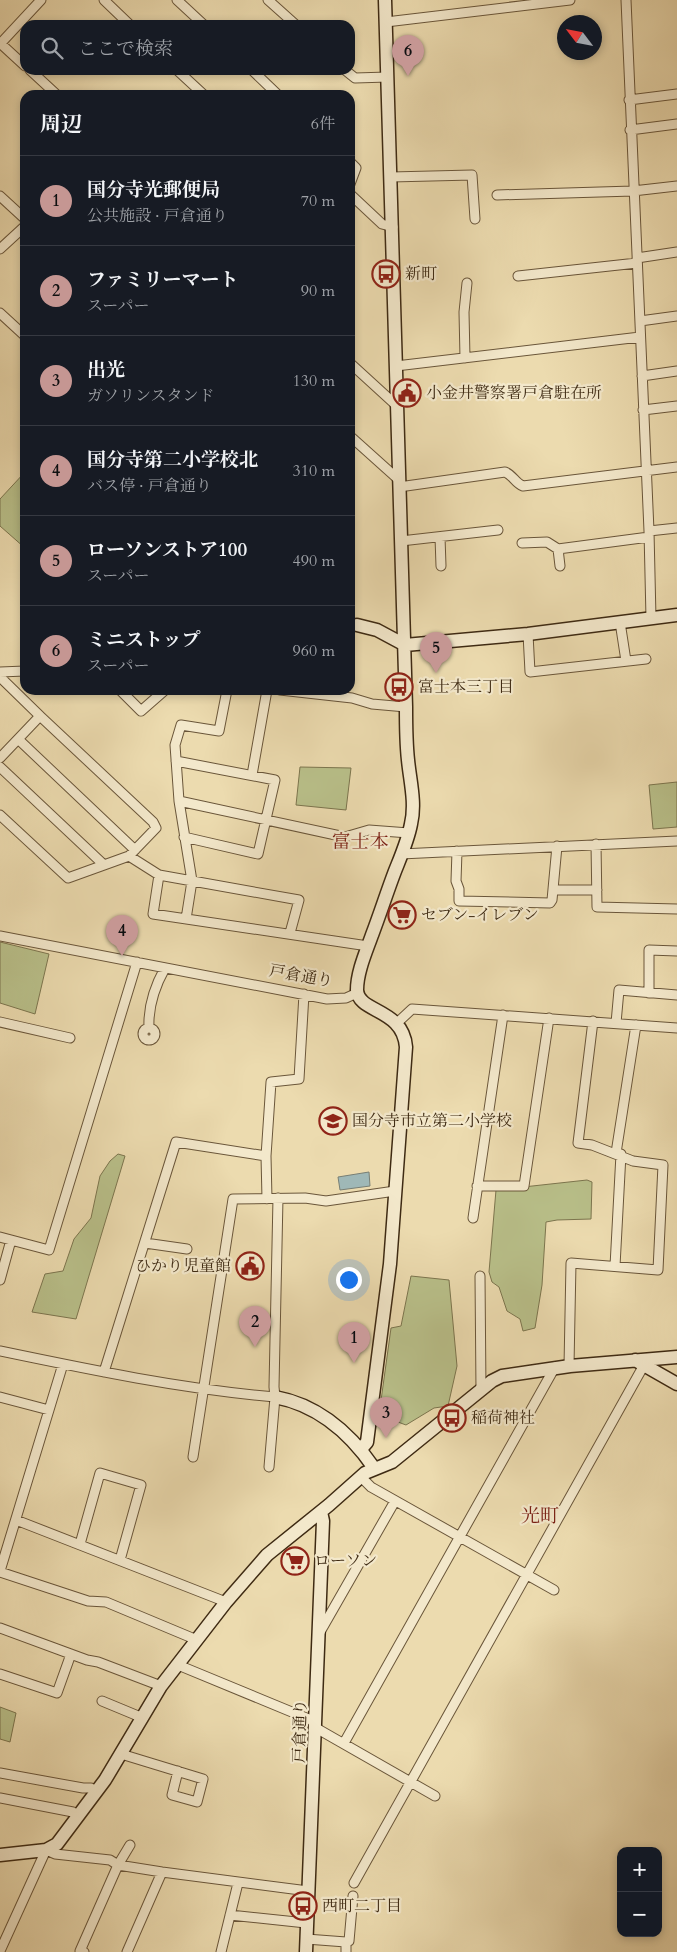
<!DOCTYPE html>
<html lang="ja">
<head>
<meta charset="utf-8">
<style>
  :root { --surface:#171b24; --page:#242831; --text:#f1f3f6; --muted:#9ea1a6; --line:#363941; --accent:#c59692 }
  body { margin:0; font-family:Cardo,"Noto Serif JP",serif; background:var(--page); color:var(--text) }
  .controls { position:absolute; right:15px; bottom:15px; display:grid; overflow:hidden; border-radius:10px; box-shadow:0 2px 8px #0003 }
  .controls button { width:45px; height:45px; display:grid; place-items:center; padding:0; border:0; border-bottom:1px solid var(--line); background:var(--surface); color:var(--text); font:25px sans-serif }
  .compass { position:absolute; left:557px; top:15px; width:45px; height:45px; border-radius:50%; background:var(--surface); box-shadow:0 2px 8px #0003; rotate:302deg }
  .you { position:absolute; left:348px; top:1279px; width:18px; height:18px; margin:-12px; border:4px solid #fff; border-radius:50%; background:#1a73e8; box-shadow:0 0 0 8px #1a73e833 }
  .badge { display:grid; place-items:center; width:32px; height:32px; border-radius:50%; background:var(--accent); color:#111; font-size:16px; font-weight:700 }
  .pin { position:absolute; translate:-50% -41px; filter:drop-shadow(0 1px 2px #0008) }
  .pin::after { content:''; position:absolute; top:26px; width:18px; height:15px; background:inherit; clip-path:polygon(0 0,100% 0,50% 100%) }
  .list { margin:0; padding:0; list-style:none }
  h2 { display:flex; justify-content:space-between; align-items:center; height:65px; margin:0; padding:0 20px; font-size:21px }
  h2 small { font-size:16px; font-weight:400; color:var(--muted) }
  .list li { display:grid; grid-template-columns:32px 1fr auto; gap:15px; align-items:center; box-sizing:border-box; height:90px; padding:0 20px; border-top:1px solid var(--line) }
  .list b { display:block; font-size:19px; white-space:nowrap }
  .list p { margin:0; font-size:16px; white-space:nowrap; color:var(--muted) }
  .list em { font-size:16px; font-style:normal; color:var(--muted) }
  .icon { flex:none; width:28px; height:28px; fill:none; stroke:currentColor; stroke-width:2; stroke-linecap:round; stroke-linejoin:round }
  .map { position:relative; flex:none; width:677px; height:1952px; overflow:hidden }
  .search { position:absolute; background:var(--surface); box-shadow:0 2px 8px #0003; left:20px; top:20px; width:335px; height:55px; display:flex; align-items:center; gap:12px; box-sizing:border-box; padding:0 18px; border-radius:15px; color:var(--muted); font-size:19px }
  .panel { position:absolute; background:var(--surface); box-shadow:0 2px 8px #0003; left:20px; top:90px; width:335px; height:605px; border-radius:15px }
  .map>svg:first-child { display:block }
</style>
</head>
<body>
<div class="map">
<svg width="677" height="1952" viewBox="0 0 677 1952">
  <rect width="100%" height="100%" fill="#ecdbaf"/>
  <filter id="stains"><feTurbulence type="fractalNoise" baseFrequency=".004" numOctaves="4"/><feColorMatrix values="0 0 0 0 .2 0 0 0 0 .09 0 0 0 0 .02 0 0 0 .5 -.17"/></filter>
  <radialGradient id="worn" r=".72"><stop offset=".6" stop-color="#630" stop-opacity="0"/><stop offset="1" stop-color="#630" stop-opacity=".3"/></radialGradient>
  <path fill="#b9c08a" stroke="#7c754e" d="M25,472V548L0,526V499Z
    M300,767L351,768L346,810L296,805Z
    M677,782V827L653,829L649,785Z
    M0,942L49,954L35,1014L0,1003Z
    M118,1154L125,1156L76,1319L32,1312L45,1274L63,1271L74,1239L91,1218L100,1176L110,1161Z
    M587,1180L592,1182L591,1219L557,1220L546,1222L542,1285L535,1328L523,1331L520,1319L507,1311L499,1287L492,1282L489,1272L496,1190Z
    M411,1276L449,1280L457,1366L448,1406L434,1408L406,1425L379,1415L391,1328L401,1326Z
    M0,1707L16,1713L10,1742L0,1739Z"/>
  <path fill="#9fb8b7" stroke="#787f75" d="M369,1172L370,1186L340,1190L338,1177Z"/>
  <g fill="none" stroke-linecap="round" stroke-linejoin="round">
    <g stroke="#6a563a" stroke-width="11">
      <path id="street" d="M104,0L130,25
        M177,0L204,25
        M268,0L296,25
        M626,0L649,531L651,618
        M386,22L570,0
        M0,43L25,66
        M0,44L41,0
        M30,70L57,95
        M177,70L204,95
        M252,70L278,95
        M345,70L355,78L388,77
        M629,100L677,94
        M630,130L677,124
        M350,162L356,168L350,184
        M391,177L472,175L475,219
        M350,194L382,224L393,227
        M497,195L633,191L677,186
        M0,196L25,219
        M0,249L25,226
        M637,258L677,252
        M518,276L637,263
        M0,313L25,336
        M640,321L677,316
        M465,358L464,312L467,283
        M350,363L397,406
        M396,366L640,337
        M642,376L677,371
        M643,410L677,406
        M350,436L399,480
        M399,487L505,472C513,475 515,483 523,486L677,467
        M649,531L677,528
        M440,537L441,566
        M401,541L498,530
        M522,543L547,542L558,549L649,537
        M558,549L560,566
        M620,622L626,661
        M528,634L530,672L646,659
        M0,672L25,671
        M0,677L40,716L0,758
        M120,690L141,711L165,690
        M280,690L352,698L372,704L406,707
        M18,739L135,850
        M176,761L275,780L258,854L184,837
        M0,767L103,864
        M252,775L267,690
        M179,801L345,837L369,830L409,833
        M0,815L68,878L129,856L156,828L153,822L40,716
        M596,844L597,907L677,909
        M457,851L456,881L459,889V901L550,903L552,900L557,846
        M401,854L677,841
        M129,856L159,875L299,900L290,933
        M159,875L153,914L368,946
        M553,890H597
        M186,919L192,881L179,801L175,745L181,725L219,731L227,690
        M0,936L327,999L346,998L357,993
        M649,993V950L677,951
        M0,1022L70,1038
        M397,1023L412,1009L677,1028
        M616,1023L619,990L677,995
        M149,1028C148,1007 155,986 165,968
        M143 1034a6 6 0 1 1 12 0a6 6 0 1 1-12 0Z
        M616,1153L636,1025
        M477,1186H524L549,1018
        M267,1199L266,1156L271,1082L299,1079L304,994
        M473,1218L503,1015
        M0,1237L49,1250L137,962
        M145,1243L187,1249
        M615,1266L621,1154
        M480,1276L481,1391
        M0,1280L11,1240
        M0,1351C91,1370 182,1389 275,1397
        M569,1366L571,1263L658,1270L663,1165L633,1161L592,1145L578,1143L593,1021
        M104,1372L176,1142L266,1156
        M0,1397L49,1410
        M193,1457L233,1199L305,1198L326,1201L395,1191
        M269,1467L275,1397L274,1387L278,1198
        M361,1477L371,1487L554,1590
        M16,1520L226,1602
        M80,1544L100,1473L141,1485L120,1560
        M0,1571L63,1364
        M0,1572L88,1601L106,1602L197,1640
        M0,1628L87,1660L98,1662L161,1686
        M320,1632L395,1501
        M178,1665L316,1722
        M0,1674L57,1693L71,1654
        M102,1701L143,1718
        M316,1728L435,1796
        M344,1743L555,1367
        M121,1754L203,1779L197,1802L172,1795L178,1771
        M0,1773L83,1788H91L96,1792
        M0,1798L73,1812L78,1816
        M354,1883L644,1365
        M230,1915L306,1923
        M306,1939L346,1942V1952
        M346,1942L349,1941L353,1896
        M0,1951L46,1850L55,1854L110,1860L118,1865L162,1872L308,1891
        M84,1952L80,1951L118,1865L130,1845
        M127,1952L162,1872
        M221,1952L238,1883"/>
    </g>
    <g stroke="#3e2a13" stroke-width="15">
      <path id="secondary" d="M357,625L377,630L405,645L528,634L677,615
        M635,1360L677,1384
        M275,1397C318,1405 350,1433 374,1468
        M361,1449L367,1442L390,1264L406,1047C403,1008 358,1013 357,990C357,972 366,952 372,935C380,914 387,892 395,871C401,856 408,840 411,824C416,803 410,781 408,760C406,742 406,724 406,707L385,0
        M0,1855L46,1850L57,1844L105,1780L161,1686L226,1602L267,1555L329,1505L365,1473L392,1462L492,1381L502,1376L570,1366L677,1357
        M306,1952L323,1521L321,1512"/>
    </g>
    <use href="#street" stroke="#f3e8cb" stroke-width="9"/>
    <use href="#secondary" stroke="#f3e8cb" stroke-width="12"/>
  </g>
  <defs>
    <g id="bus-ring" transform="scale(1.4375)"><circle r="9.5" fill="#f3e8cb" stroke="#8f2418" stroke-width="1.5"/><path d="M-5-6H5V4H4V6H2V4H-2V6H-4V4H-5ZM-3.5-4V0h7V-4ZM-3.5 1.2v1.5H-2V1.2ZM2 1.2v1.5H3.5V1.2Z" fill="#8f2418"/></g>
    <g id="civic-ring" transform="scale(1.4375)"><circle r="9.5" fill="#f3e8cb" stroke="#8f2418" stroke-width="1.5"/><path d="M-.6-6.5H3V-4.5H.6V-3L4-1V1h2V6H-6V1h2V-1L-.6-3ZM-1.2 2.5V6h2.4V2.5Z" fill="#8f2418"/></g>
    <g id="supermarket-ring" transform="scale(1.4375)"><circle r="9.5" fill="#f3e8cb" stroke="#8f2418" stroke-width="1.5"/><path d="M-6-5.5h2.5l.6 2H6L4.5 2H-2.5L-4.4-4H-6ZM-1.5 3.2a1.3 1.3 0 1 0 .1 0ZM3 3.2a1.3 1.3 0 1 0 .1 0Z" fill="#8f2418"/></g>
    <g id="school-ring" transform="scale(1.4375)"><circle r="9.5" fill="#f3e8cb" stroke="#8f2418" stroke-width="1.5"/><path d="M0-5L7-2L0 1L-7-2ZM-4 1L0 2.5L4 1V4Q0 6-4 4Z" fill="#8f2418"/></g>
  </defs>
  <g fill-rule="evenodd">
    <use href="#bus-ring" x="386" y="274"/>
    <use href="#civic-ring" x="407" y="393"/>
    <use href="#bus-ring" x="399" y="687"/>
    <use href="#supermarket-ring" x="402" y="915"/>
    <use href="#school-ring" x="333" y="1121"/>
    <use href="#civic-ring" x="250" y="1266"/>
    <use href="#bus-ring" x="452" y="1418"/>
    <use href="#supermarket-ring" x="295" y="1561"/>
    <use href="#bus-ring" x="303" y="1906"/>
  </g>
  <g text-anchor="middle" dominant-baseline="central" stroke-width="4.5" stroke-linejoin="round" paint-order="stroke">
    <g font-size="16" fill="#3e2a13" stroke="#f3e8cb" text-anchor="start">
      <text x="405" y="274">新町</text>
      <text x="426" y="393">小金井警察署戸倉駐在所</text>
      <text x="418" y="687">富士本三丁目</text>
      <text x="421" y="915">セブン-イレブン</text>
      <text x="352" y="1121">国分寺市立第二小学校</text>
      <text x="231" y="1266" text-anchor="end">ひかり児童館</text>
      <text x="471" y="1418">稲荷神社</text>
      <text x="314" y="1561">ローソン</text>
      <text x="322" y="1906">西町二丁目</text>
    </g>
    <g font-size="16" fill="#3e2a13" stroke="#f3e8cb">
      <text transform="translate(301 976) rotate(10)">戸倉通り</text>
      <text transform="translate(300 1731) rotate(-88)">戸倉通り</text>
    </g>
    <g font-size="19" fill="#7a1f14" stroke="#f3e8cb">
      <text x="360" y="842">富士本</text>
      <text x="540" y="1516">光町</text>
    </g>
  </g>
  <rect width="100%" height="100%" filter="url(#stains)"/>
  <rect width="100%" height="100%" fill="url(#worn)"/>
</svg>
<div class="controls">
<button>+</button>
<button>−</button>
</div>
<svg class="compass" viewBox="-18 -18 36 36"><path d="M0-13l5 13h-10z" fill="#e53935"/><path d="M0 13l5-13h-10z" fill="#9ea1a6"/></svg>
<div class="you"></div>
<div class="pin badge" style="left:354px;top:1363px">1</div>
<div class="pin badge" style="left:255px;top:1347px">2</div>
<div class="pin badge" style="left:386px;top:1438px">3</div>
<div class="pin badge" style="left:122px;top:956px">4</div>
<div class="pin badge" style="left:436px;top:673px">5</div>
<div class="pin badge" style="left:408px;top:76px">6</div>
<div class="search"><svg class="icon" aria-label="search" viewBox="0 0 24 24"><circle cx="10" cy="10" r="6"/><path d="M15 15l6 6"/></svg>ここで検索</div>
<section class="panel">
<h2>周辺<small>6件</small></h2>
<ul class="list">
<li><span class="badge">1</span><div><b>国分寺光郵便局</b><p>公共施設 · 戸倉通り</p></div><em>70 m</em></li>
<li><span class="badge">2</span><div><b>ファミリーマート</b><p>スーパー</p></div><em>90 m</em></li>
<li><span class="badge">3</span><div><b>出光</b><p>ガソリンスタンド</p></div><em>130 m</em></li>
<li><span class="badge">4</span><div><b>国分寺第二小学校北</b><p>バス停 · 戸倉通り</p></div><em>310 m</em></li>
<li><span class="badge">5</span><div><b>ローソンストア100</b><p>スーパー</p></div><em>490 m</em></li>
<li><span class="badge">6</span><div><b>ミニストップ</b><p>スーパー</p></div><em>960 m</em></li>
</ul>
</section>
</div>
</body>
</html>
